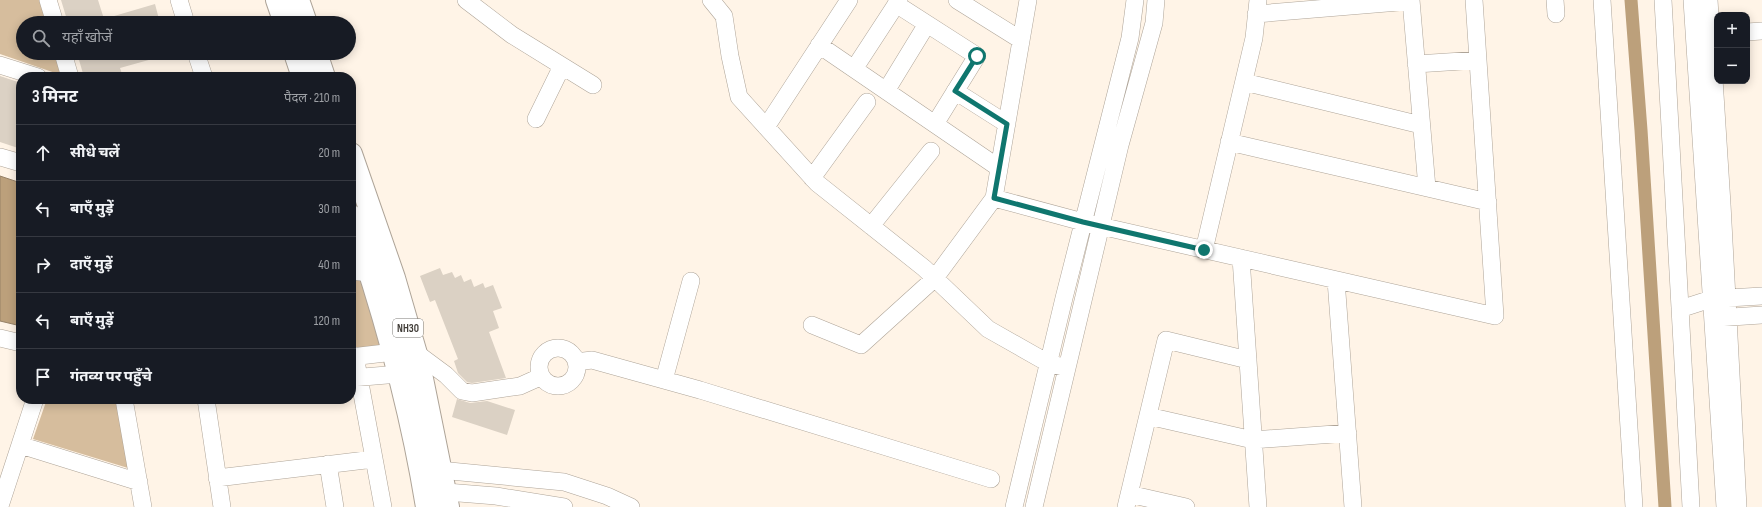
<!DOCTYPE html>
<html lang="hi">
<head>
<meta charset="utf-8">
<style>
  :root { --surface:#171b24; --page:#242831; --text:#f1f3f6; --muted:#9ea1a6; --line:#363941 }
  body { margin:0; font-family:"Sofia Sans Condensed","Noto Sans Devanagari",sans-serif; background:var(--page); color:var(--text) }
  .controls { position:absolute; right:12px; top:12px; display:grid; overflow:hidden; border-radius:8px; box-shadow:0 2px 10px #0003 }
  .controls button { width:36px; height:36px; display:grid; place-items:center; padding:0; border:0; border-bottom:1px solid var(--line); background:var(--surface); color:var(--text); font:20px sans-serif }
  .stop { position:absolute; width:12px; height:12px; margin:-9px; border:3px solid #0f766e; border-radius:50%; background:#fff }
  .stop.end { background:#0f766e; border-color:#fff; box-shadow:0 1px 4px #0008 }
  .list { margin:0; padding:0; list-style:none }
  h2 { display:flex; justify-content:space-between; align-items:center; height:52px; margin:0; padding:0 16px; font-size:17px }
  h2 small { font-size:13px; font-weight:400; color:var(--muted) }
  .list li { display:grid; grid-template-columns:26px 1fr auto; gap:12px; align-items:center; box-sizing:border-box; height:56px; padding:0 16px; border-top:1px solid var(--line) }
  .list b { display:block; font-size:15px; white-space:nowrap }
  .list em { font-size:13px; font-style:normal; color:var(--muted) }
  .icon { flex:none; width:22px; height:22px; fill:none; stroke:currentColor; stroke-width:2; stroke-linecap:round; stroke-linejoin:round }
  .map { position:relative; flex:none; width:1762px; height:507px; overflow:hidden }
  .search { position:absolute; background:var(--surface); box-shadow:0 2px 10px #0003; left:16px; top:16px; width:340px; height:44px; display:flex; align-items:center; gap:10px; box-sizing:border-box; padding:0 14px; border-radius:22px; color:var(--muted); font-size:15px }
  .panel { position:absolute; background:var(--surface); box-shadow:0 2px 10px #0003; left:16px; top:72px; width:340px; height:332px; border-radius:16px }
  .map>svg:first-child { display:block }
</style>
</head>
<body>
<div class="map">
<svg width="1762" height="507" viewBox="0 0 1762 507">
  <rect width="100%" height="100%" fill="#fff4e7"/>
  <path fill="#d6bd9d" d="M0,0H41L48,23H23V53H57L64,76L0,54Z
    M351,274L367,279L387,347L351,351Z
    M47,399H116L128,468L33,439Z"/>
  <path fill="#bca07b" stroke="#978267" d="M0,176L21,183V326L0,321Z"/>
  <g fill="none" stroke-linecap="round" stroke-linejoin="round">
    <path stroke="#bca07b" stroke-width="13" d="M1631,0L1641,130L1665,507"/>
  </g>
  <path fill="#dbd1c4" d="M61,0H98L104,19L155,4L160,23H68Z
    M77,53H162L163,56L120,68L123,77H84Z
    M0,76L21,83V149L0,142Z
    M440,268L443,275L452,272L455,278L461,275L464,282L471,279L474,287L483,283L485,288L493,285L502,308L493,311L499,328L489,332L506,378L472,383L467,382L458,373L454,361L458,359L435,300L430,302L420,276Z
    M457,399L470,403L487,401L515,410L507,435L452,417Z"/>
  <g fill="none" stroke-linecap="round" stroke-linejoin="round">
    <g stroke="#aea498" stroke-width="18">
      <path id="minor" d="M48,0L55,23
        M179,0L186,23
        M466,0L512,35L593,85
        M711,0L724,16L730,56L739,97L817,183L924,268L988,329L1048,363L1067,368
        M957,0L1021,40
        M1411,0L1427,188
        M1555,0L1556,14
        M1602,0L1634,507
        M1663,0L1691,507
        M1692,0L1725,507
        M1709,0L1722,204L1738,507
        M896,4L977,56L935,124
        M1256,14L1411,1
        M1747,32L1762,31
        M819,45L999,168
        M63,53L70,77
        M196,53L204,77
        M1416,64L1478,60
        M0,65L38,77
        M854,69L899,0
        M1244,82L1421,125
        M886,91L927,24
        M955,91L1007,124
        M536,119L562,66
        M766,127L849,0
        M1229,142L1488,202
        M0,157L21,163
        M812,178L867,102
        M994,198L1083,222L1495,316L1474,0
        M871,226L931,151
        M1204,250L1254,38L1258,0
        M1241,258L1258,507
        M351,271L371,273
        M1336,280L1353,507
        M1680,309L1711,299L1762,296
        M1716,318L1762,315
        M812,325L861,345L935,278L994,198L1028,0
        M0,338L21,343
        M539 367a19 19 0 1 1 38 0a19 19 0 1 1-38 0Z
        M415,352L446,375L462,391L472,393L520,386L540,377
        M355,356L383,507
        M351,357L394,352
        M576,362L592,360L700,390L991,479
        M351,378L399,374
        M664,380L691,281
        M124,399L143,507
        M206,399L222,507
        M1148,416L1253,440L1348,433
        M20,445L139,482
        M328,464L335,507
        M429,469L564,482L607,496L631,507
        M217,478L374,459
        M434,491L496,496L564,507
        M1129,494L1186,507
        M0,506L35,399
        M1014,507L1064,298L1130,38L1135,0
        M1034,507L1120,145L1154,23L1156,0
        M1126,507L1166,340L1248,360"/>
    </g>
    <g stroke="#aea498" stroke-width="24">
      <path id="highway" d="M277,0L285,23
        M298,0L306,23
        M295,53L303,77
        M316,53L324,77
        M351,154L394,278L419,364L448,507
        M351,216C384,311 411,408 427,507"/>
    </g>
    <use href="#minor" stroke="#fff" stroke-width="17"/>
    <use href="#highway" stroke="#fff" stroke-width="22"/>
  </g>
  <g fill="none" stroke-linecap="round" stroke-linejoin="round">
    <path stroke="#0f766e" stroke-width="5" d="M977,56L955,91L1007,124L994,198L1083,222L1204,250"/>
  </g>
  <g text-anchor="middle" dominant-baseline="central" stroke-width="4" stroke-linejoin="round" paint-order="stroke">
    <rect fill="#fff" stroke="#797673" stroke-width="1" x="393" y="319" width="30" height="18" rx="3"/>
    <g font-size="11" font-weight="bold" fill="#403c37">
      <text x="408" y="328">NH30</text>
    </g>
  </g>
</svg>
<div class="controls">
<button>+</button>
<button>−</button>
</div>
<div class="stop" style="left:977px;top:56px"></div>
<div class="stop end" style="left:1204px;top:250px"></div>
<div class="search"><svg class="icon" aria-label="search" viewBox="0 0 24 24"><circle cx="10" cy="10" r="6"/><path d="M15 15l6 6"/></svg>यहाँ खोजें</div>
<section class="panel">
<h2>3 मिनट<small>पैदल · 210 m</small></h2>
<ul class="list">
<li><svg class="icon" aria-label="ahead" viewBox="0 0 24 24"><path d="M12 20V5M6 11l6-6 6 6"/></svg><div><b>सीधे चलें</b></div><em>20 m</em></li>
<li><svg class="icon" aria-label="left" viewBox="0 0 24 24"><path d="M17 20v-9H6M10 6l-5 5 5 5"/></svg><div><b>बाएँ मुड़ें</b></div><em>30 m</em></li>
<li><svg class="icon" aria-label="right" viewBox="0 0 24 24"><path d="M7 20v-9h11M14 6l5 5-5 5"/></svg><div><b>दाएँ मुड़ें</b></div><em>40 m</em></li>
<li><svg class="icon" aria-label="left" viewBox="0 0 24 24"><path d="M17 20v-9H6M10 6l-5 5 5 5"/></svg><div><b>बाएँ मुड़ें</b></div><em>120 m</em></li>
<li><svg class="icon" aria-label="arrive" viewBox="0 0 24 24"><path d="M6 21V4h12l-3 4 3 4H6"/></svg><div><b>गंतव्य पर पहुँचे</b></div></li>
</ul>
</section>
</div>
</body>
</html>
